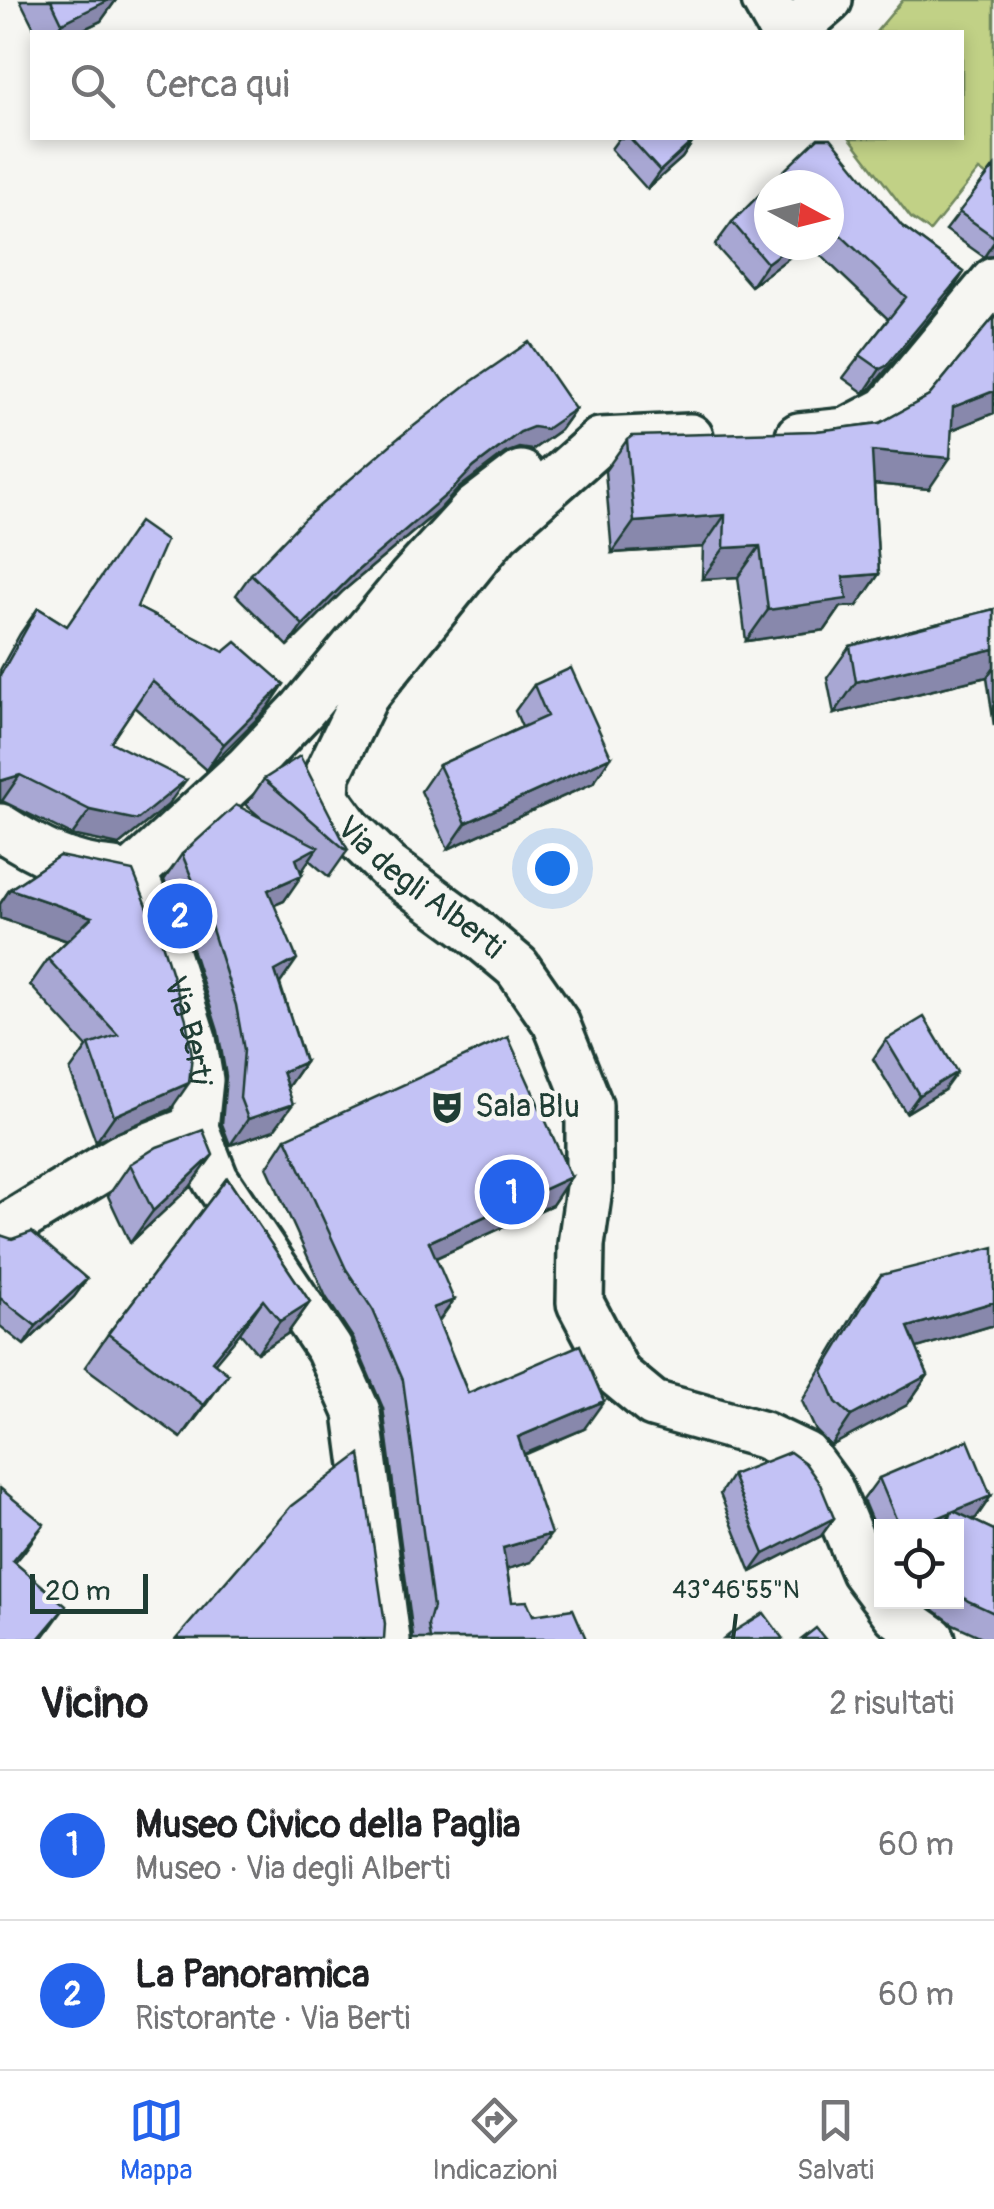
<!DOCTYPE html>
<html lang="it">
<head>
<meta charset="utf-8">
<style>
  :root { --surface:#fff; --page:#f2f2f2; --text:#202124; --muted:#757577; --line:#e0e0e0; --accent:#2563eb }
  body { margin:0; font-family:Pangolin,sans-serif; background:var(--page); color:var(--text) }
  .controls { position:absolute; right:30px; bottom:30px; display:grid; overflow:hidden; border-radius:0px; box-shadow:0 5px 15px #0003 }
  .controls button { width:90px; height:90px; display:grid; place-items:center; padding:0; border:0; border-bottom:2px solid var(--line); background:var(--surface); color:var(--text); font:50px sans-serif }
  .compass { position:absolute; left:754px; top:170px; width:90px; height:90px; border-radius:50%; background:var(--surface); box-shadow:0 5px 15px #0003; rotate:97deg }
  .scale { position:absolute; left:30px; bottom:25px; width:118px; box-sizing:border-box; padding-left:10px; border:5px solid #1f3d34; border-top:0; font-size:28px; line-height:35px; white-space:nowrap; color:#1f3d34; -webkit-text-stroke:8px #f6f6f2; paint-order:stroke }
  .you { position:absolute; left:552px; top:868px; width:35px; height:35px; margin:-25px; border:8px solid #fff; border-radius:50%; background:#1a73e8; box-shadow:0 0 0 15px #1a73e833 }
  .badge { display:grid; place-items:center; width:65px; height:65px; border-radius:50%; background:var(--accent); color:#fff; font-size:32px; font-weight:700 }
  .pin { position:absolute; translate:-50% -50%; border:5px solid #fff; box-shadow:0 2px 10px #0006 }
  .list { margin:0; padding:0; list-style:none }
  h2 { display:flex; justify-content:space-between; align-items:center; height:130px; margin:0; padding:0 40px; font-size:42px }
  h2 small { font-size:32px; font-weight:400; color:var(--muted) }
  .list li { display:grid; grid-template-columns:65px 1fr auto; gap:30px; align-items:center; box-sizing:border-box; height:150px; padding:0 40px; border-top:2px solid var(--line) }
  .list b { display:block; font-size:38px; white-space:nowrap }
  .list p { margin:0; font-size:32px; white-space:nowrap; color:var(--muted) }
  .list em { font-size:32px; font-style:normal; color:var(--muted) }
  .icon { flex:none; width:55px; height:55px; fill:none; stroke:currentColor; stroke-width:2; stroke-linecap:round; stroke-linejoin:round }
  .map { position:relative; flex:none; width:994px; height:1639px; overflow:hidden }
  .search { position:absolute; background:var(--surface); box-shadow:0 5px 15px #0003; left:30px; right:30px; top:30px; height:110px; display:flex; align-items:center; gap:25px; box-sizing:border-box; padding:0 35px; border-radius:0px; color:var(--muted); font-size:38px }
  .sheet { height:430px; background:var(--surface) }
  nav { display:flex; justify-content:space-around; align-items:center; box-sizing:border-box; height:140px; border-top:2px solid var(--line); background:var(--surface); font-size:28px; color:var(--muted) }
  nav a { display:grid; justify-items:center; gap:5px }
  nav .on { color:var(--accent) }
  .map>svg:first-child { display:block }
</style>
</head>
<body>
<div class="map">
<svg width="994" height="1639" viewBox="0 0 994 1639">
  <rect width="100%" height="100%" fill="#f6f6f2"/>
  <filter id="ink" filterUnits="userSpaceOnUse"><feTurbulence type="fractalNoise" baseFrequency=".01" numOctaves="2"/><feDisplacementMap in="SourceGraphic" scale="20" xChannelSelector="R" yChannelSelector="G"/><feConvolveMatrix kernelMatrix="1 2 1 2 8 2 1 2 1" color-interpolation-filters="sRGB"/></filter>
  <g filter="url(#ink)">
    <path fill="#c1d186" stroke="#70875d" stroke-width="2.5" d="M903,0H994V181L979,170L930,231L911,218L850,138H962V32H876Z"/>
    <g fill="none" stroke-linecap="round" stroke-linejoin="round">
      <g stroke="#1f3d34" stroke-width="52">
        <g id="minor">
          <path d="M765,0L783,32"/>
          <path d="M792,32L829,0"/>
          <path d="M799,436L847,431L887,410L994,281"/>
          <path id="s1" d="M690,437L600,441L497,532L365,696L327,775L326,798L348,828L389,868L468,926L517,967L556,1023L589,1105V1188L581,1245L580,1303L618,1375L653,1404L763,1435L805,1455L830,1489L864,1571L882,1595"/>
          <path d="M0,827C37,851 68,867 113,871"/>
          <path d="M133,873L248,767L303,709L411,579L475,509L521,474"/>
          <path id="s2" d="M140,889L167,957L193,1039L200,1080L195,1128L215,1179L329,1349L357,1412L387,1639"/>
          <path d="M0,1231L123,1156L195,1128"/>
          <path d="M887,1602L896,1614L932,1639"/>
        </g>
      </g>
      <use href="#minor" stroke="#f6f6f2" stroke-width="45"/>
    </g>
    <path fill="#a8a7d3" stroke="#1f3d34" stroke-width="2.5" d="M20,0H116L101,21L78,32H36Z
      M619,138H692L694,140L682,158L647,189L611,149Z
      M994,167V256L984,257L946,230Z
      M829,185L902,226L964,272L948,296L870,389L864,393L843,378L888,319L810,245H829Z
      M732,222L806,245L751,286L715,245Z
      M994,317V413L952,430L929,489L874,484L879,574L857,606L841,607L825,630L746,641L738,577L702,579L703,547L612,553L605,471L627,440L817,431L880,423L929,396Z
      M575,409L560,430L532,450L519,448L505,453L459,488L438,511L342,592L288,646L236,595L251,574Z
      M137,607L284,684L267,709L206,770L134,707L111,742L168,805L119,845L72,835L2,801L0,802V670L20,634L38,608L67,626Z
      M994,609V726L987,677L834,714L827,678L850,646Z
      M534,685L593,783L448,849L421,791L439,765L522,727L515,711Z
      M264,779L348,850L329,877L309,860L284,901L274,905L280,984L305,1062L287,1088L274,1130L230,1145L222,1124L226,1076L218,1031L192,949L164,880L182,854L260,817L246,805Z
      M59,856L171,1109L96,1142L70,1071L87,1047L30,985L48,959L67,941L0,918V904L10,889Z
      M886,1040L944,1090L906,1113L873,1059Z
      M286,1138L571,1177L552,1205L436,1258L438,1322L468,1393L584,1429L524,1455L531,1562L507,1569L512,1602L533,1615L586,1639H412L413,1636L383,1408L353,1338L326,1297L267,1167Z
      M130,1164L190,1187L130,1243L108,1196Z
      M227,1178L310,1302L287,1334L257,1353L240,1333L214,1363L205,1406L181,1438L85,1367L108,1334Z
      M0,1235L87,1279L74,1297L24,1345L0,1326Z
      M881,1275L994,1325L916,1348L928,1375L907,1405L831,1446L816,1431L802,1401L860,1304Z
      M732,1475L834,1518L821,1536L751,1572L720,1494Z
      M879,1478L991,1496L976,1518L972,1520L994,1530V1639H986L953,1624L923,1602H956V1526H882V1545L863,1500Z"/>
    <path fill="#8888ac" stroke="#1f3d34" stroke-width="2.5" d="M109,0H116L101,21L78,32H55L62,23Z
      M694,140L682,158L647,189L660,171Z
      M994,242V256L984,257Z
      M791,245H806L751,286L767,263Z
      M964,272L948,296L870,389L864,393L880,369Z
      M994,391V413L931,438L953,407Z
      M575,409L560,430L532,450L519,448L505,453L459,488L438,511L342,592L288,646L303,625L357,571L474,467L520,432Z
      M872,451L950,458L929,489L850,482Z
      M725,515L703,547L612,553L634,522Z
      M760,546L738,577L702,579L724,548Z
      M879,574L857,606L841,607L825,630L746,641L768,610L843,577Z
      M994,649V667L987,677L834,714L856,682Z
      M284,684L267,709L206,770L224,744Z
      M611,757L593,783L448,849L466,823Z
      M20,775L2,801L0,802V781Z
      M186,780L168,805L119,845L72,835L90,810Z
      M318,847L300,873L296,859Z
      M302,875L284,901L249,916L268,890Z
      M10,889L92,917L74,943L0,918V904Z
      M297,959L279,985L275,971Z
      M305,1062L287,1088L282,1072Z
      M957,1072L944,1090L906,1113L919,1095Z
      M189,1083L171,1109L96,1142L114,1116Z
      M293,1104L274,1130L230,1145L248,1119Z
      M213,1155L190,1187L130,1243L153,1211Z
      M571,1177L552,1205L409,1270L429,1242Z
      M87,1279L74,1297L24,1345L36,1326Z
      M263,1300L240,1333L189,1394L212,1361Z
      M454,1300L434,1328L433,1308Z
      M310,1302L287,1334L257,1353L280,1321Z
      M994,1302V1325L887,1357L908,1327Z
      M228,1374L205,1406L181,1438L204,1405Z
      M928,1375L907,1405L831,1446L851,1416Z
      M604,1401L584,1429L498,1465L518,1437Z
      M991,1496L976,1518L956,1526L954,1511Z
      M952,1512L942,1526H918Z
      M834,1518L821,1536L751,1572L764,1554Z
      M44,1524L24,1552L0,1581L13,1561Z
      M551,1534L531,1562L484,1576L503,1548Z
      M66,1606L42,1639H38Z"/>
    <path fill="#c3c2f5" stroke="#1f3d34" stroke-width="2.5" d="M51,0H109L62,23Z
      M630,138H692L694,140L660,171Z
      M818,138H831L902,226L964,272L886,366L880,369L860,355L906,297L829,224V185H769Z
      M994,167V237L959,212Z
      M769,185V245H791L767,263L732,222Z
      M994,317V391L953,407L950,458L872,451L879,574L843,577L847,599L768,610L760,546L724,548L725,515L634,522L627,440L632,436L817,431L880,423L929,396Z
      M529,342L575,409L546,429L533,427L520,432L474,467L452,490L357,571L303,625L251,574L304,519L396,440L465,386Z
      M139,522L166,541L137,607L224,652L236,642L284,684L224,744L152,681L111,742L186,780L137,820L90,810L20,775L0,781V676L38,608L67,626Z
      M994,609V649L856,682L850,646Z
      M571,668L611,757L466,823L439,765L547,716L534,685Z
      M300,756L348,850L347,851L264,779Z
      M236,805L318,847L296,859L302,875L268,890L297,959L275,971L305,1062L282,1072L293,1104L248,1119L240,1098L244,1050L236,1005L210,923L182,854Z
      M59,856L133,871L161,940L186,1019L192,1055L189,1083L114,1116L89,1045L118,1035L48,959L92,917L10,889Z
      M924,1017L957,1072L919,1095L886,1040Z
      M508,1037L571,1177L429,1242L454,1300L433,1308L468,1393L580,1345L604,1401L518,1437L551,1534L503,1548L512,1602L527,1601L533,1615L573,1609L586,1639H430L428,1625L433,1607L403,1380L373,1310L346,1269L286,1138Z
      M203,1130L213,1155L153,1211L130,1164L157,1147Z
      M227,1178L310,1302L280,1321L263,1300L212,1361L228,1374L204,1405L108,1334Z
      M32,1232L87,1279L36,1326L0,1298V1235L12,1239Z
      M994,1247V1302L908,1327L928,1375L851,1416L836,1402L823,1371L881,1275Z
      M968,1440L991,1496L954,1511L994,1530V1613L968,1601L956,1592V1526H947L952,1512L918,1526H899L879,1478Z
      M790,1452L805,1463L820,1484L834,1518L764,1554L732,1475Z
      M360,1454L385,1624L384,1639H176L291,1506Z
      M0,1488L44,1524L13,1561L66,1606L38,1639H0Z
      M764,1613L783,1639H724L730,1634Z
      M816,1628L825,1639H802Z"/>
  </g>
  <path fill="none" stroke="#1f3d34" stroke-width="4" d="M733,1639L736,1614"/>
  <defs>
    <g id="theatre-bare" transform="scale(2.7)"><path d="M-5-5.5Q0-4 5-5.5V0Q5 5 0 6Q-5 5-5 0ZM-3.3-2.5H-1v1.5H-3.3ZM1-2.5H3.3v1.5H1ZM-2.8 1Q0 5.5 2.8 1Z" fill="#1f3d34" stroke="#f6f6f2" stroke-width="2.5" paint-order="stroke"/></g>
  </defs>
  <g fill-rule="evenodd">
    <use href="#theatre-bare" x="447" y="1107"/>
  </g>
  <g text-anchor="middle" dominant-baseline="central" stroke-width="9" stroke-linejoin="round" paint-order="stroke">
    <g font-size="32" fill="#1f3d34" stroke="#f6f6f2">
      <text stroke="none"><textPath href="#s1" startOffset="680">Via degli Alberti</textPath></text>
      <text stroke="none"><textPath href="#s2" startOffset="150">Via Berti</textPath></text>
    </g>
    <g font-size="32" fill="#1f3d34" stroke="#f6f6f2" text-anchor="start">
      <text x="475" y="1107">Sala Blu</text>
    </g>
  </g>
  <g font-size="25" text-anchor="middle" fill="#1f3d34" stroke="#f6f6f2" stroke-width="9" stroke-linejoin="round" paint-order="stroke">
    <text x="736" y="1598">43°46'55"N</text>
  </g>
</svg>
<div class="controls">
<button><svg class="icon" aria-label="locate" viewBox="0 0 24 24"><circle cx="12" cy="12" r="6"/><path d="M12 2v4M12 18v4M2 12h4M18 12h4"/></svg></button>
</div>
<svg class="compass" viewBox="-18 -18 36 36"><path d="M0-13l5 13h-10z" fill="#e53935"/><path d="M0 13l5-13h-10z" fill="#757577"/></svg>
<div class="scale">20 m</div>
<div class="you"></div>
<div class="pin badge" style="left:512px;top:1192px">1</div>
<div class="pin badge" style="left:180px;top:916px">2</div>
<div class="search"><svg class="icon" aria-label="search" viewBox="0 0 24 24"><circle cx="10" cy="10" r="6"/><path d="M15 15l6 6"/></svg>Cerca qui</div>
</div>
<section class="sheet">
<h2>Vicino<small>2 risultati</small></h2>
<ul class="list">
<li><span class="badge">1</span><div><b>Museo Civico della Paglia</b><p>Museo · Via degli Alberti</p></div><em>60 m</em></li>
<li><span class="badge">2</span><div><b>La Panoramica</b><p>Ristorante · Via Berti</p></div><em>60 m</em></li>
</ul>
</section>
<nav>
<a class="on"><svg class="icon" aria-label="map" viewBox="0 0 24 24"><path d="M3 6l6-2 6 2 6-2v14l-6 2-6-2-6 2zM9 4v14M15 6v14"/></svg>Mappa</a>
<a><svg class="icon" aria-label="directions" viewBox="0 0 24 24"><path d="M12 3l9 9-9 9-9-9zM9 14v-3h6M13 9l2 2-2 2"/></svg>Indicazioni</a>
<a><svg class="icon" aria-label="saved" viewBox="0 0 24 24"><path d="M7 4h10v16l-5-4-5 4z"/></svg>Salvati</a>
</nav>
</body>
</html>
